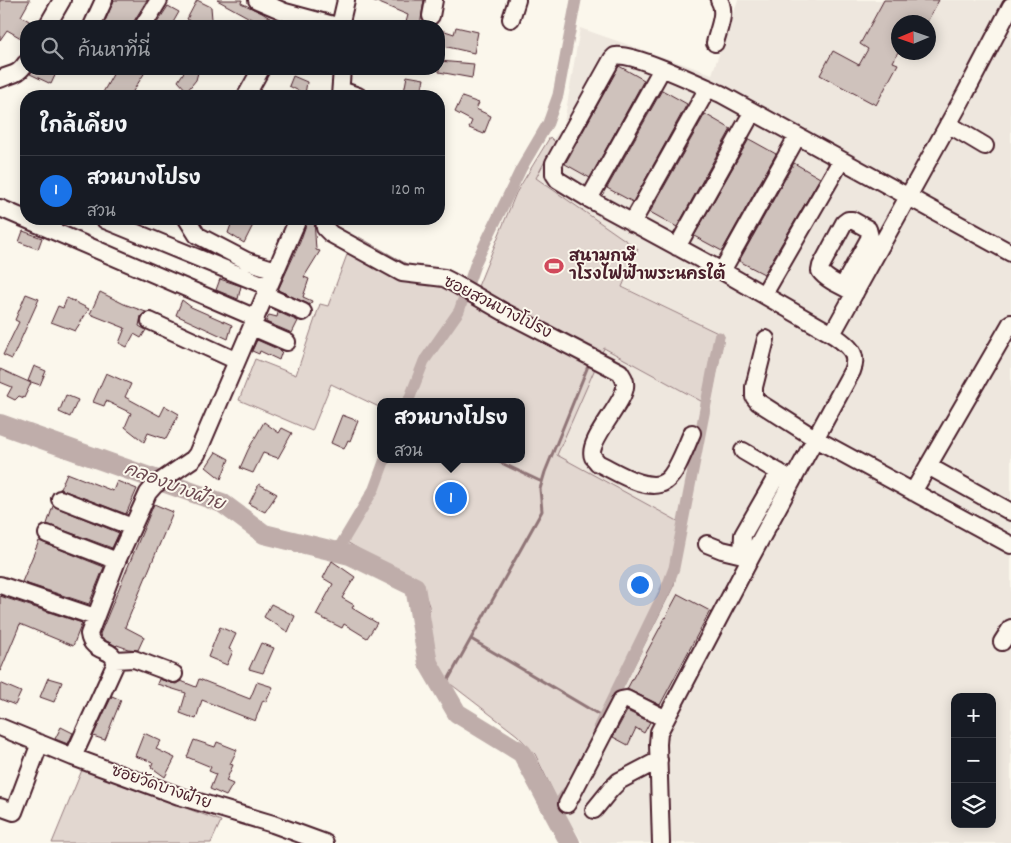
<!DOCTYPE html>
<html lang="th">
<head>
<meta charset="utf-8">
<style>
  :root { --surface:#171b24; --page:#242831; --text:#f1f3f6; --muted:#9ea1a6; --line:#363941; --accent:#1a73e8 }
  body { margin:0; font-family:Dekko,"Playpen Sans Thai",sans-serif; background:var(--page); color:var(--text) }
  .controls { position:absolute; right:15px; bottom:15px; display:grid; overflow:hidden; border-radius:10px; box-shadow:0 2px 12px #0003 }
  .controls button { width:45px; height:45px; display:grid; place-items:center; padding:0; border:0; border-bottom:1px solid var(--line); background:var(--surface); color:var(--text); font:25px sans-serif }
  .compass { position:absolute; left:891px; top:15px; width:45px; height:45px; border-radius:50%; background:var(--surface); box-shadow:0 2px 12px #0003; rotate:268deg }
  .you { position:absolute; left:639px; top:584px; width:18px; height:18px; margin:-12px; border:4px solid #fff; border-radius:50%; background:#1a73e8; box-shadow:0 0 0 8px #1a73e833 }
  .badge { display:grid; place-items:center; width:32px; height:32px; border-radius:50%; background:var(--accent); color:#fff; font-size:16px; font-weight:700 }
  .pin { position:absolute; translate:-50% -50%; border:2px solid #fff; box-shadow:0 1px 5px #0006 }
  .popup { position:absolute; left:377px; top:398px; width:148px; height:65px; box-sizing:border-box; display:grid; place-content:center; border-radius:10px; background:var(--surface); filter:drop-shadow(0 1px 4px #0005); font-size:16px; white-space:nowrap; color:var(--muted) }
  .popup b { font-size:19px; color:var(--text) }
  .popup::after { content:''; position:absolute; left:50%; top:100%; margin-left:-10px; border:10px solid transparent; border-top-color:var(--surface) }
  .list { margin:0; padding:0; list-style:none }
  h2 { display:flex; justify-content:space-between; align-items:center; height:65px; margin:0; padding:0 20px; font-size:21px }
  h2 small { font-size:16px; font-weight:400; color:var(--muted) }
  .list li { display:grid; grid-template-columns:32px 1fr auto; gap:15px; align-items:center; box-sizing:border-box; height:70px; padding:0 20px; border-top:1px solid var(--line) }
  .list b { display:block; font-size:19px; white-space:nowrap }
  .list p { margin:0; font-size:16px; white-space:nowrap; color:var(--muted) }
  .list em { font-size:16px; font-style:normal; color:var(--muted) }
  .icon { flex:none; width:28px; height:28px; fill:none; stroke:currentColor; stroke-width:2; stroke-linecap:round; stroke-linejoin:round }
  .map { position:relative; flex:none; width:1011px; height:843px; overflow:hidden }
  .search { position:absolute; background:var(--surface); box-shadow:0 2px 12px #0003; left:20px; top:20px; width:425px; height:55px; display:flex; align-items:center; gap:12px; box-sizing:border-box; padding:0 18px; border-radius:20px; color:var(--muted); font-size:19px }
  .panel { position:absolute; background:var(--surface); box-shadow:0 2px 12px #0003; left:20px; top:90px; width:425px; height:135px; border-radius:20px }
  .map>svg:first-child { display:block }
</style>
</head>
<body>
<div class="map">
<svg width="1011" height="843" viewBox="0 0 1011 843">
  <rect width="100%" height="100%" fill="#fbf7ec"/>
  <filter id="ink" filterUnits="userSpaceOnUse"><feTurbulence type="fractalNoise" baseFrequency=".02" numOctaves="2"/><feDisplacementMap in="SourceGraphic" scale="10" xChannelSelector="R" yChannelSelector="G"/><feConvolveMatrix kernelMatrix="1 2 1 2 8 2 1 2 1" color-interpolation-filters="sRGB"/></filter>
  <g filter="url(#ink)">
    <path fill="#eee7de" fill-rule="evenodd" d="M738,0H1011V843H583L562,810L674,585L685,526L556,456L604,348L710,406L724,336L622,286L530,174L564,123L580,28L712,74ZM898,22H928V52H898ZM955,697H992V824H955Z"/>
    <path fill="#e2d7d0" stroke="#967b7e" d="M550,137L555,142L536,178L638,249L622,287L724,336L710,406L604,348L557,455L685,525L674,585L562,810L535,754L517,735L439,675L430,648L429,606L422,586L345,541L388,459H521V402H381V408L331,384L312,431L239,400L255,359L296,375L320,304L328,306L348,252L359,237L472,301L516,193Z
      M82,770L221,821L211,843H52Z"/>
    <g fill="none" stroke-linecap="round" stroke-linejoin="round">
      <path stroke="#907477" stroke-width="3" d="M493,459L542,482
        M471,639L603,717
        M443,689L542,511L540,489L545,472L588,366"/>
      <path stroke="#bfadaa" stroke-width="11" d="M408,402L424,361L459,311L476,262L521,169L548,123L558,95L576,0
        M337,551L374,489L385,459
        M599,726L668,584L674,568L719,337
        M553,812L567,792"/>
      <path stroke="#bfadaa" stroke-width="20" d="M0,424L222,503L264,534L350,555L415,587L428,663L457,713L522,753L570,843"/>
    </g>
    <path fill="#cfc2bc" stroke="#4a1f2b" d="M0,0H30L21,16L37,26H26V41L7,30L0,40Z
      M114,0H147L134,21L133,26H103Z
      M197,0L211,7L212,19L206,26H196L187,19Z
      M217,0H242L241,3L262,13L282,26H253L255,21Z
      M372,0H424L420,26H405L408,15Z
      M884,0H939L927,22H898V52L893,62L898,64L876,105L820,75L833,51L859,65L868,49L860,44Z
      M168,6L179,12L171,26H155Z
      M456,27L478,32L474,53L439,45V29L454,34Z
      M439,61L474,64L472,78L439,72Z
      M619,66L644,80L590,178L565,164Z
      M34,69H58L51,84L30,74Z
      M116,69H147L130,96H101Z
      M186,69H199L196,80L187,91L178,81Z
      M293,76L307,82L305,94L289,86Z
      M407,76L424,79L420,96L404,92Z
      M662,90L687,104L633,202L607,188Z
      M462,97L479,103L476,109L491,116L484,134L469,128L472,121L455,112Z
      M705,114L731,129L677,227L650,212Z
      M749,139L776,154L722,251L694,236Z
      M794,163L820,178L764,274L739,261Z
      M233,219H256L244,243L228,233Z
      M308,219H314L316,250L320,251L304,277L309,279L303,297L312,301L310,305L278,290L300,242Z
      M23,231L42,238L38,249L19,242Z
      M220,279L241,286L238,299L216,290Z
      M100,292L124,304L146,312L141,316L139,326L146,330L141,338L134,334L127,347L119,343L125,328L90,314Z
      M26,294L39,299L12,359L3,355L19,322L15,320Z
      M67,298L89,309L75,331L51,322L58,306L63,308Z
      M182,300L191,307L232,325L228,339L176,315Z
      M278,312L298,321L292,333L266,322L269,315L277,317Z
      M257,340L282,351L279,360L260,351L259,354L252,351Z
      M34,366L46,371L40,385L28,381Z
      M0,369L31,383L24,398L19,396L15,400L7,396L12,387L0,382Z
      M106,373L131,384L125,397L160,416L165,406L179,414L166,439L148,433L144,442L125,427L131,413L106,401L104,406L93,402Z
      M66,395L78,400L70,417L59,412Z
      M342,415L358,421L350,441L348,440L344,449L331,443Z
      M264,422L279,433L282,428L292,433L278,458L263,453L253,473L240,468L248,450Z
      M216,452L229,459L221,479L206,467Z
      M67,473L113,491L117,481L137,489L126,514L60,489Z
      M259,484L277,494L265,512L249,504Z
      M154,504L173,512L125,627L144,637L138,650L128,649L117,645L116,646L101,638L100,634Z
      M53,506L119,533L112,548L47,524Z
      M39,541L104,567L89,604L22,582Z
      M332,561L355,577L342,598L354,605L352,608L377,623L367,638L344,624L342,628L316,615L333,584L323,578Z
      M678,594L710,611L660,705L627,689Z
      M0,596L82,623L73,646L20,624L0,672Z
      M271,604L295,616L288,632L264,617Z
      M220,627L236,634L229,649L233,651L227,665L208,657Z
      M261,643L274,648L263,673L249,669Z
      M48,678L62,682L54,702L40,697Z
      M159,679L171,683L176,684L181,681L196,687L199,679L250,699L257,682L273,687L266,702L263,700L255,721L202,700L196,719L180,713L186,693L157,684Z
      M0,683L21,692L15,705L0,699Z
      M112,696L121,700L105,740L93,736Z
      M627,711L650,722L644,733L636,728L628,745L613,737Z
      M61,727L73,733L68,744L55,739Z
      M144,733L161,741L156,749L175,758L165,777L151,767L153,762L135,756Z
      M194,740L215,747L217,742L237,750L230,764L233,765L226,781L233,784L226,796L210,789L216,774L209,771L211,767L187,757Z"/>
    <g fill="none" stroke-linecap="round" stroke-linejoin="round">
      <g stroke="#4a1f2b" stroke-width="20">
        <path id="minor" d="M257,0L285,12L337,26
          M431,16L434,0
          M511,19L517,0
          M47,26L62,0
          M92,26L104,0
          M143,26L159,0
          M340,26L346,0
          M715,43C718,30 727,12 719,0
          M0,79C13,73 17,76 26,63
          M341,90L358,96
          M246,96L261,69
          M340,96L342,69
          M948,124L985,146
          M589,199L658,76
          M0,208L256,318
          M187,219L197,235L247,261L276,270
          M324,219L325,228L331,234L402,273L444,278L450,281L504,312L620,372C623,377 626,380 625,387C624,403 586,442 593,457C594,458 597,462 598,463C615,471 649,494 666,481C677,473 686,446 692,433
          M105,220L269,287
          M632,223L704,95
          M677,247L748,120
          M722,271L793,144
          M843,286L870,237L868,229L852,220H848L844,223L821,266L820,271C827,281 844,287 855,293
          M764,294L838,166
          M265,295L303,312
          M150,321L237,361
          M252,327L287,342
          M832,334L722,271L589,199L558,180L554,174V163L612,59L615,56C632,52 703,86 721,94L1011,253
          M766,339L754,387V397L758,402L816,439L1011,545
          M743,451L787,477
          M928,466L1011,512
          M913,492L1011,323
          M60,499L132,527
          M47,534L117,561
          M707,544L722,550L751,557
          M742,555L743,535L779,472
          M0,585L95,617
          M1002,642L1011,628
          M115,660L134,659L174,674
          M0,727L73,757L179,796L273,824L325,843
          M73,757L115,665C116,646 92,655 89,634L117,561L148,493L155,485L193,459L197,454L298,219
          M567,804L621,700L626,699L666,719
          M0,807L14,812L40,743
          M594,810L611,789L619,781L659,760
          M661,843L658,744L659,732L751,557L852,371C860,352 846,344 832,334L965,94L1011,6"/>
      </g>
      <use href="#minor" stroke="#fbf7ec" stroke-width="16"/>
    </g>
  </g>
  <defs>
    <g id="stadium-bare" transform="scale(1.5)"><path d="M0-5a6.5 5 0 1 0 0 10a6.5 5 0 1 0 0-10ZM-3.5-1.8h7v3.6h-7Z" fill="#d1495b" stroke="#fbf7ec" stroke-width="2.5" paint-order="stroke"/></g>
  </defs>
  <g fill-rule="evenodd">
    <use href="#stadium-bare" x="554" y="266"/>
  </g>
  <g text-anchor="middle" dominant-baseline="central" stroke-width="4" stroke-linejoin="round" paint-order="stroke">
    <g font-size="16" font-weight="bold" fill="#4a1f2b" stroke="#fbf7ec" text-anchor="start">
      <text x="569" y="257">สนามกฬี<tspan x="569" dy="18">าโรงไฟฟ้าพระนครใต้</tspan></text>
    </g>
    <g font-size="16" fill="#4a1f2b" stroke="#fbf7ec">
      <text transform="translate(497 308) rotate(27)">ซอยสวนบางโปรง</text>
      <text transform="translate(161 788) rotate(19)">ซอยวัดบางฝ้าย</text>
    </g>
    <g font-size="18" font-style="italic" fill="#6d4a51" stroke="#fbf7ec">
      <text transform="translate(174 488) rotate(21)">คลองบางฝ้าย</text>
    </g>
  </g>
</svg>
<div class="controls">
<button>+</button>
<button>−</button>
<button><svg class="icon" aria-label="layers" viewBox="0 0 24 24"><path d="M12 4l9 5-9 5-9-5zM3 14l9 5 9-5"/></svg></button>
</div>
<svg class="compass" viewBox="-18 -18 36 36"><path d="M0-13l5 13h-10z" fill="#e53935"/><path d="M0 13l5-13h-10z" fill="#9ea1a6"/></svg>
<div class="you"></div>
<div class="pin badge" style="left:451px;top:498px">1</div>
<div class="popup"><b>สวนบางโปรง</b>สวน</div>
<div class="search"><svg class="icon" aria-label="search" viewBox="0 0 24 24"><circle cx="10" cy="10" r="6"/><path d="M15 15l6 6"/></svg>ค้นหาที่นี่</div>
<section class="panel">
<h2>ใกล้เคียง<small></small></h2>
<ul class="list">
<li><span class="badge">1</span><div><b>สวนบางโปรง</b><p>สวน</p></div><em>120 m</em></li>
</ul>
</section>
</div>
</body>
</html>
